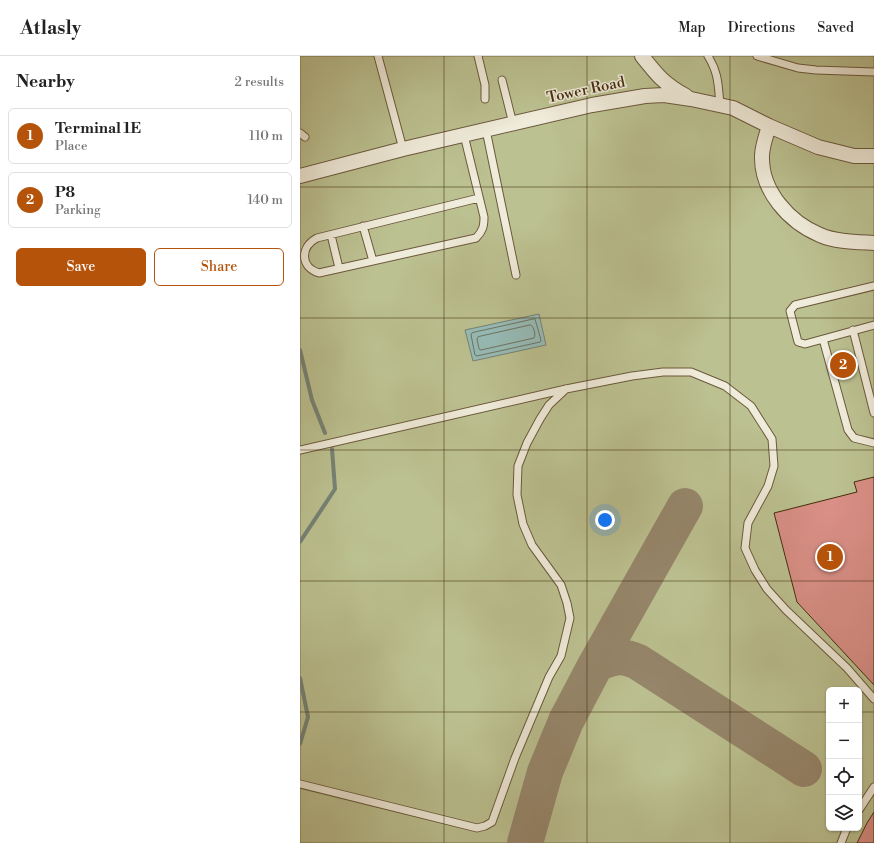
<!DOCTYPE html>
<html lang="en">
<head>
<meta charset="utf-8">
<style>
  :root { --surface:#fff; --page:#f6f6f6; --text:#222; --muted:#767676; --line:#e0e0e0; --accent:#b45309 }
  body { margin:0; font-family:"Libre Bodoni",serif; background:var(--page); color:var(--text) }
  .controls { position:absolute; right:12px; bottom:12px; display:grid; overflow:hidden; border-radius:6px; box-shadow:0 1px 3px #0004 }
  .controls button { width:36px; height:36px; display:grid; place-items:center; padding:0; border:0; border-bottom:1px solid var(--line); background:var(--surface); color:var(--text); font:20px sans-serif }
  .you { position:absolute; left:305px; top:464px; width:14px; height:14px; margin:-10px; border:3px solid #fff; border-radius:50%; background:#1a73e8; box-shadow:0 0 0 6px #1a73e833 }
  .badge { display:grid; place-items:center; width:26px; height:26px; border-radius:50%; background:var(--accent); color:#fff; font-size:13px; font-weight:700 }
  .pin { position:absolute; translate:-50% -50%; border:2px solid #fff; box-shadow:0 1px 4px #0006 }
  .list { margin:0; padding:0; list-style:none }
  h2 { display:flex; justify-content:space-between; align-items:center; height:52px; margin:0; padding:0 16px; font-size:17px }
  h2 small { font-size:13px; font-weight:400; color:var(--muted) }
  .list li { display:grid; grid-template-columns:26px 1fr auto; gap:12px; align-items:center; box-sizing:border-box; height:56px; margin:0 8px 8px; padding:0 8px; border:1px solid var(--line); border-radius:6px }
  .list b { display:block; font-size:15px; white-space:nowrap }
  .list p { margin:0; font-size:13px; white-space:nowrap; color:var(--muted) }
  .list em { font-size:13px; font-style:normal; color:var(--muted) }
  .actions { display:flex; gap:8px; padding:12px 16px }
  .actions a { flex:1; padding:9px 0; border:1px solid var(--accent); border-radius:6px; text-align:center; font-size:14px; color:var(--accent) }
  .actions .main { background:var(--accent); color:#fff }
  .icon { flex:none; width:22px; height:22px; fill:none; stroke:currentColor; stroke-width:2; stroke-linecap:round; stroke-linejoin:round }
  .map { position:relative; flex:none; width:574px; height:787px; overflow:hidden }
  header { display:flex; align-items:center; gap:24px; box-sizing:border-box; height:56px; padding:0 20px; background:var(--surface); border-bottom:1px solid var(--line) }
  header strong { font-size:19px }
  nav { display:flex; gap:22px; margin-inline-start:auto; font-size:14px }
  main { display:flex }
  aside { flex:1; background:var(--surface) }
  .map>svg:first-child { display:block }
</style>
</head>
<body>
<header>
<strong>Atlasly</strong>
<nav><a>Map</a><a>Directions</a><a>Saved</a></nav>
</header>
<main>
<aside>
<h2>Nearby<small>2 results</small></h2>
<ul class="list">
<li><span class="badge">1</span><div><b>Terminal 1E</b><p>Place</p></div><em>110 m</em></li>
<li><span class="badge">2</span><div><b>P8</b><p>Parking</p></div><em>140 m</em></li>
</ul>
<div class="actions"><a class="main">Save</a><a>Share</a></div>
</aside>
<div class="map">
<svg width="574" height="787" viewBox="0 0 574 787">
  <rect width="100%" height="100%" fill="#e8e1c7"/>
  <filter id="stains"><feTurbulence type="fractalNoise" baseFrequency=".005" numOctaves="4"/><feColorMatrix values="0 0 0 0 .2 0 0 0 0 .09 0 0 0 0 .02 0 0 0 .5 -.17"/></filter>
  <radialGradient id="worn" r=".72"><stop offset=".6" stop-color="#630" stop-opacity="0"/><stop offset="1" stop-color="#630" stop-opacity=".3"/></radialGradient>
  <path fill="#bcc191" stroke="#807650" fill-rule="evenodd" d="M0,0H574V787H0ZM529,634H559V772H529Z"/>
  <path fill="#97bdb9" stroke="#758375" d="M239,258L246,289L173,305L165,274Z"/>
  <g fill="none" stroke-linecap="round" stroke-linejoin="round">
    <path stroke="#6d7464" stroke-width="1" d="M235,263L241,284L240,286L177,300L175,299L171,279L172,277Z
      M231,269C234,271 236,279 234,282L181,294L179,293L177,283L178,281Z"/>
    <path stroke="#758375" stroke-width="4" d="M0,294L12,344L25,377
      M0,486L35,433L32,393
      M0,622L8,661L0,688"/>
    <path stroke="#96866b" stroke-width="36" d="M296,608C314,601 320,598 338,606L504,713
      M225,787L245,716L266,665L296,608L385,450"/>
  </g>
  <path fill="#d98f86" stroke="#432c0f" d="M574,421V629L497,546L474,457L557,436L554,426Z
    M574,756V787H557L567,767Z"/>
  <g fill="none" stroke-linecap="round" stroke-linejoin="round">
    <g stroke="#6c593d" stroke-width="9">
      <path id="service" d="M78,0L103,93
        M178,0L185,29V43
        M408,0C419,18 418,29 420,49
        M457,0L498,12L516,14L574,16
        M202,24L213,68
        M186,74L216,219
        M0,77L5,81
        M164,79L184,161C184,170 183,175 176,182L19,217C0,211 0,191 17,182L179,142
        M63,170L73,205
        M31,179L39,212
        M574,230L495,249L490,255L498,286L505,288L574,269
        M553,274L574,357
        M523,283L548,374L554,382L574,387
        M0,394L266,333L332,320L363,316H391L425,330L451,350L472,383L474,410L468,430L448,467L445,492L455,514L467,533L486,554L547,612L574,643
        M0,728L177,772L185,770L192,766L215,702L249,621L261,600L270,562L267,547L261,529L232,489L223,468L217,439L218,410L227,387L240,363L249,349L266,333
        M559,754L574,731
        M541,787L547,772"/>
    </g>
    <g stroke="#6c593d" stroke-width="16">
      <path id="minor" d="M342,0C357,19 364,28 386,40
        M469,70C466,80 462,91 462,100C461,135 489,166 520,179C536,186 557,186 574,187
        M0,120L103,93L292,49L345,40L364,39L391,43L433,52L469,70L518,91L554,100H574"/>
    </g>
    <use href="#service" stroke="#f0ecdb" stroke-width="7"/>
    <use href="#minor" stroke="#f0ecdb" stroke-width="14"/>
  </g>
  <path fill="none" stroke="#432c0f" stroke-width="1" stroke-opacity="0.55" d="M144,0V787M287,0V787M430,0V787M0,131H574M0,262H574M0,394H574M0,525H574M0,656H529M559,656H574"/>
  <g text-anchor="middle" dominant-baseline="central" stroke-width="3" stroke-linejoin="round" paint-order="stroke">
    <g font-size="15" fill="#432c0f" stroke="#f0ecdb">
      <text transform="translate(286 34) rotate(-12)">Tower Road</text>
    </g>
  </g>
  <rect width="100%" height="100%" filter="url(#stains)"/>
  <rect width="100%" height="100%" fill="url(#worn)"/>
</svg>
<div class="controls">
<button>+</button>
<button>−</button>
<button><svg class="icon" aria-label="locate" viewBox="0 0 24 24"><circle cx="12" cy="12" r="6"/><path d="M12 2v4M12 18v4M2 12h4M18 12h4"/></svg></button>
<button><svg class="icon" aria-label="layers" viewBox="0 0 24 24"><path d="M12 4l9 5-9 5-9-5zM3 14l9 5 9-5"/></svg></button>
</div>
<div class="you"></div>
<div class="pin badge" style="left:530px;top:501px">1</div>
<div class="pin badge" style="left:543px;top:309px">2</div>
</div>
</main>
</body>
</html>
